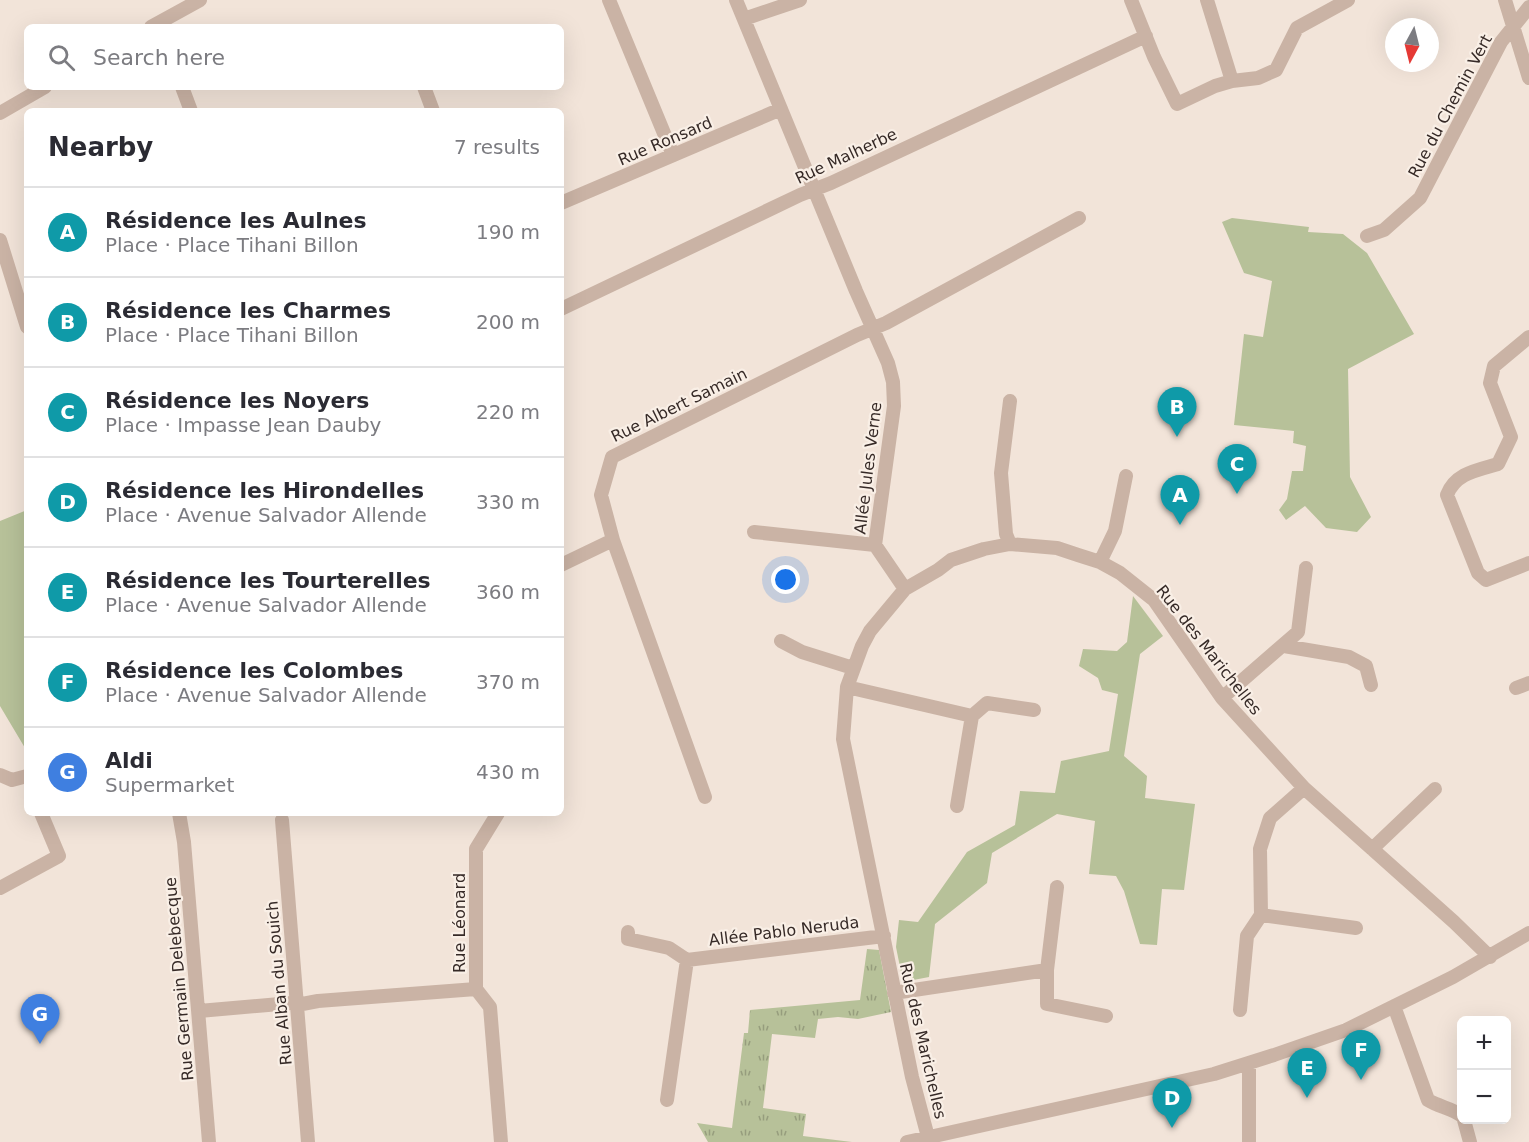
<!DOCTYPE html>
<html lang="en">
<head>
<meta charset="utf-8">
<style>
  :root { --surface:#fff; --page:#f2f2f3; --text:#2b2b33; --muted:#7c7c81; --line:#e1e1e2; --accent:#b45309 }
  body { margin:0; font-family:"DejaVu Sans",sans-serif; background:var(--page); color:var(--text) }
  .controls { position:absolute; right:18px; bottom:18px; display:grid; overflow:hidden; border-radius:9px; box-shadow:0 6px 24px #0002 }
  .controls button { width:54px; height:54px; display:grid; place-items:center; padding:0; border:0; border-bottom:2px solid var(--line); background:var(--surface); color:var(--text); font:30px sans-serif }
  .compass { position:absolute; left:1385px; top:18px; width:54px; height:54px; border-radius:50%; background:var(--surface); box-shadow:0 6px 24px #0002; rotate:187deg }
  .you { position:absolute; left:786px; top:580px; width:21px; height:21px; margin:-15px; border:4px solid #fff; border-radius:50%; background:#1a73e8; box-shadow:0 0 0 9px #1a73e833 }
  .badge { display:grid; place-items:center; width:39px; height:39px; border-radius:50%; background:var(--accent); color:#fff; font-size:20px; font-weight:700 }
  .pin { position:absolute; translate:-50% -50px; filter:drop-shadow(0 2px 3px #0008) }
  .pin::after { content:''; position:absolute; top:32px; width:21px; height:18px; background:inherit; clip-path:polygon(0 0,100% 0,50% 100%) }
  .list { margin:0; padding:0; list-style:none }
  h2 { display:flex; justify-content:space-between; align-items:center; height:78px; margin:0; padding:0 24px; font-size:26px }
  h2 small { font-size:20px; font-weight:400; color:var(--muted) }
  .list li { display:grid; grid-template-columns:39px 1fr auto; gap:18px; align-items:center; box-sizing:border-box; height:90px; padding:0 24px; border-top:2px solid var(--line) }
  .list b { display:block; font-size:22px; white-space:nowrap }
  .list p { margin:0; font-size:20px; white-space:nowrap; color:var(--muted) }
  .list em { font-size:20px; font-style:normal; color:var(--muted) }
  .icon { flex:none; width:33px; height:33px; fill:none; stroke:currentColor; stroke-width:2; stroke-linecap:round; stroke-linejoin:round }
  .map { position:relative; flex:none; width:1529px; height:1142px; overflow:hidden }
  .search { position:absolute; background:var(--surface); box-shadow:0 6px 24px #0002; left:24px; top:24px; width:540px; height:66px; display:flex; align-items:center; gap:15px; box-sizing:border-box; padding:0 21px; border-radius:9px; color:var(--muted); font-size:22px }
  .panel { position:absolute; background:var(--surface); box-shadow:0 6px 24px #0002; left:24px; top:108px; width:540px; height:708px; border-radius:9px }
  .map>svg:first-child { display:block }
</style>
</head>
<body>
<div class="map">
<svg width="1529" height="1142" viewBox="0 0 1529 1142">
  <defs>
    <pattern id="park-tufts" width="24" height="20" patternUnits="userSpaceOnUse" patternTransform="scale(1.5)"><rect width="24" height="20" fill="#b7c199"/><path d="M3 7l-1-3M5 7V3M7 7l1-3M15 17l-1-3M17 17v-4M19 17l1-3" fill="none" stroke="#969d7d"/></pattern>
  </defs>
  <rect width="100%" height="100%" fill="#f2e4d9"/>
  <path fill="#b7c199" d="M1232,218L1309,227L1308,232L1343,234L1367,253L1414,334L1348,369L1350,477L1371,517L1357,532L1326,528L1305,506L1286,520L1279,510L1287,499L1292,471H1303L1306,446L1293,443L1294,431L1234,425L1244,334L1263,337L1272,281L1244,273L1222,222Z
    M27,510V747L25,748L0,706V521Z
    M1133,596L1163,636L1140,654L1124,756L1147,776L1145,798L1195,804L1184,890L1162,889L1157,945L1140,944L1124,891L1116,876L1089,874L1095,821L1057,814L992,853L987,883L935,924L929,977L903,982L896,947L899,920L918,922L967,852L1015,825L1020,791L1055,793L1061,761L1109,751L1118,694L1102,690L1098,678L1079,666L1083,649L1117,651L1127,642Z"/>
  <path fill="url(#park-tufts)" d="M867,949L879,950L891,1012L858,1019L838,1017L818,1019L815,1038L772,1034L763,1108L806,1114L803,1136L852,1142H708L697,1123L732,1128L744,1033H748L750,1010L860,1000Z"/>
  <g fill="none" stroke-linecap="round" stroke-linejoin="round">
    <path stroke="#cab3a5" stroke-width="14" d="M609,0L673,155
      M736,0L856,291L888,363L893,382L894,406L875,545L905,589
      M1131,0L1154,57L1177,104L1215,86L1232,81L1258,78L1276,70L1297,28L1348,0
      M1207,0L1232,81
      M1505,0L1529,78
      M744,19L800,0
      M151,27L200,0
      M182,87L191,111
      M424,87L433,111
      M0,113L45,87
      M561,203L781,109
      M1367,236L1384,230L1420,198L1501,42L1529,7
      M0,240L27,327
      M561,309L800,195L831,183L1146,36
      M1529,337L1494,366L1490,383L1511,437L1498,464C1478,470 1455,473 1447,495L1478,573L1486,580L1529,563
      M1010,401L1001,473L1006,534L1010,544
      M754,532L875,545
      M1100,562L1115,531L1126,476
      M561,565L613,540
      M781,641L802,652L853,668
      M1284,646L1349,657L1366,666L1371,685
      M847,687L972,716
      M1516,688L1529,683
      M1222,698L1298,632L1306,568
      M0,775L12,780L27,776
      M1304,788L1270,818L1260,849L1261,915L1356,928
      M705,797L613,540L601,495L612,457L857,335L886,323L1079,218
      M957,806L972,716L987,703L1034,710
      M179,813L184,842L209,1142
      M498,813L476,849V989L490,1007L501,1142
      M282,820L308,1142
      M1372,849L1435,789
      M0,888L59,856L41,813
      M628,932V939L669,948L687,960L884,936
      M1047,970L1057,887
      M894,993L1047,970V1004L1106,1016
      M1394,1006L1428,1100C1439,1107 1452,1108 1462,1116
      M1240,1010L1247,936L1261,915
      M199,1011L291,1003L297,1005L318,1001L476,989
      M667,1100L687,960
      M1464,1120L1470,1142
      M928,1137L912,1077L843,739L847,687L862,646L870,631L905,589L938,570L951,560L984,549L1010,544L1057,548L1078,555L1100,562L1120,573L1154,600L1222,698L1304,788L1454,922L1490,957
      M907,1142L1214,1074L1274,1055L1346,1030L1453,977L1529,933
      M1249,1142V1063"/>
  </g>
  <g text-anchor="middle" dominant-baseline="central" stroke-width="4.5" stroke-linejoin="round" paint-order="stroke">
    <g font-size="16" fill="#362a27" stroke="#f9efe6">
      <text transform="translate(1450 106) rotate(-62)">Rue du Chemin Vert</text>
      <text transform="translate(665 141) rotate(-23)">Rue Ronsard</text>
      <text transform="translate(846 156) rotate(-25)">Rue Malherbe</text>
      <text transform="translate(679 405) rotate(-26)">Rue Albert Samain</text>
      <text transform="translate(868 468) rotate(-83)">Allée Jules Verne</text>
      <text transform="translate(1209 650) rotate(52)">Rue des Marichelles</text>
      <text transform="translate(459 923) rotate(-90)">Rue Léonard</text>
      <text transform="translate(784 931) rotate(-7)">Allée Pablo Neruda</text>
      <text transform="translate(179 979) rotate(-95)">Rue Germain Delebecque</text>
      <text transform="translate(279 983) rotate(-95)">Rue Alban du Souich</text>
      <text transform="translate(923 1041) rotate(77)">Rue des Marichelles</text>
    </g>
  </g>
</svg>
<div class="controls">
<button>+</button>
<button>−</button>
</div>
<svg class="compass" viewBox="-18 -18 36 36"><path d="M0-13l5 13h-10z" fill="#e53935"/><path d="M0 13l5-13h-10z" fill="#7c7c81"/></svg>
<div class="you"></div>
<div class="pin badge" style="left:1180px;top:525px;background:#0f9aa8">A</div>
<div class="pin badge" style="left:1177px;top:437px;background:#0f9aa8">B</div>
<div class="pin badge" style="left:1237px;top:494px;background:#0f9aa8">C</div>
<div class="pin badge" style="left:1172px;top:1128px;background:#0f9aa8">D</div>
<div class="pin badge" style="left:1307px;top:1098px;background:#0f9aa8">E</div>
<div class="pin badge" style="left:1361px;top:1080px;background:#0f9aa8">F</div>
<div class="pin badge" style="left:40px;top:1044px;background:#3f7fe0">G</div>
<div class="search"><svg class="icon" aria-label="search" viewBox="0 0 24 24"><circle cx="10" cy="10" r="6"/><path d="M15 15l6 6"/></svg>Search here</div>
<section class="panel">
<h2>Nearby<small>7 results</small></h2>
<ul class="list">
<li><span class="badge" style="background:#0f9aa8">A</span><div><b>Résidence les Aulnes</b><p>Place · Place Tihani Billon</p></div><em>190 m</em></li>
<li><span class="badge" style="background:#0f9aa8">B</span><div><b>Résidence les Charmes</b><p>Place · Place Tihani Billon</p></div><em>200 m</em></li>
<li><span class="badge" style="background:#0f9aa8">C</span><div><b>Résidence les Noyers</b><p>Place · Impasse Jean Dauby</p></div><em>220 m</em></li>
<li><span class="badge" style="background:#0f9aa8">D</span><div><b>Résidence les Hirondelles</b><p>Place · Avenue Salvador Allende</p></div><em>330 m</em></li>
<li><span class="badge" style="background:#0f9aa8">E</span><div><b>Résidence les Tourterelles</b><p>Place · Avenue Salvador Allende</p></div><em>360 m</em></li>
<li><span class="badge" style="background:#0f9aa8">F</span><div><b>Résidence les Colombes</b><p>Place · Avenue Salvador Allende</p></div><em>370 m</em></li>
<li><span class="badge" style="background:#3f7fe0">G</span><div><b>Aldi</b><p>Supermarket</p></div><em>430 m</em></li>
</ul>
</section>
</div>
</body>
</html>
